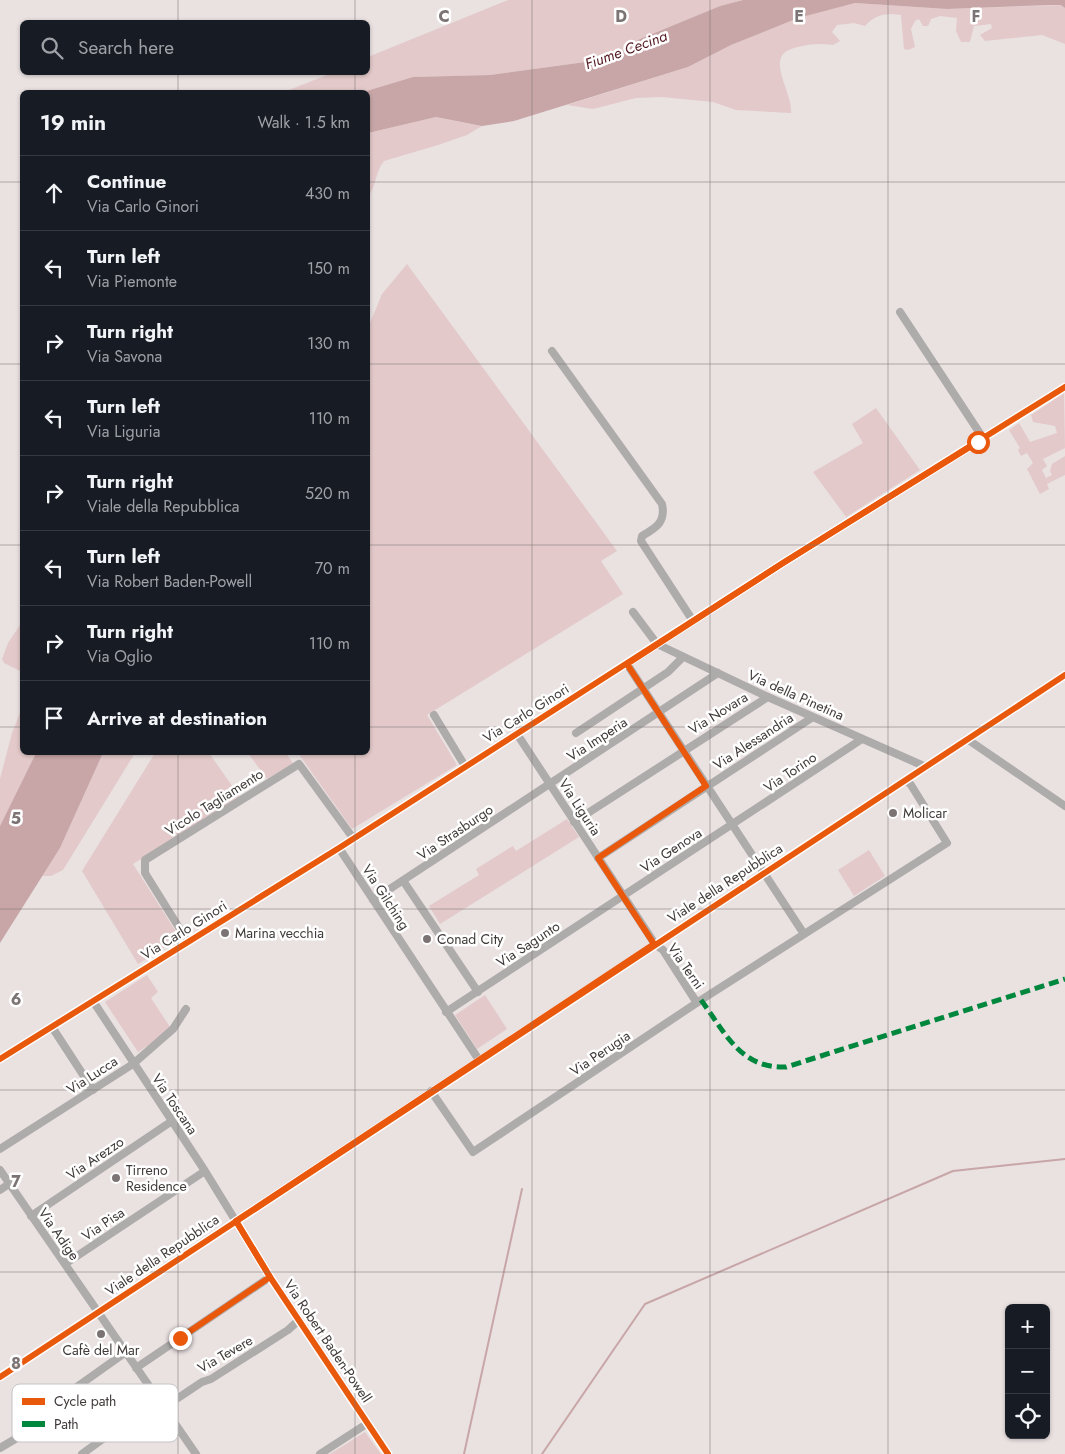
<!DOCTYPE html>
<html lang="en">
<head>
<meta charset="utf-8">
<style>
  :root { --surface:#171b24; --page:#242831; --text:#f1f3f6; --muted:#9ea1a6; --line:#363941 }
  body { margin:0; font-family:Jost,sans-serif; background:var(--page); color:var(--text) }
  .controls { position:absolute; right:15px; bottom:15px; display:grid; overflow:hidden; border-radius:8px; box-shadow:0 1px 4px #0004 }
  .controls button { width:45px; height:45px; display:grid; place-items:center; padding:0; border:0; border-bottom:1px solid var(--line); background:var(--surface); color:var(--text); font:25px sans-serif }
  .stop { position:absolute; width:15px; height:15px; margin:-11px; border:4px solid #ea580c; border-radius:50%; background:#fff }
  .stop.end { background:#ea580c; border-color:#fff; box-shadow:0 1px 5px #0008 }
  .list { margin:0; padding:0; list-style:none }
  h2 { display:flex; justify-content:space-between; align-items:center; height:65px; margin:0; padding:0 20px; font-size:21px }
  h2 small { font-size:16px; font-weight:400; color:var(--muted) }
  .list li { display:grid; grid-template-columns:32px 1fr auto; gap:15px; align-items:center; box-sizing:border-box; height:75px; padding:0 20px; border-top:1px solid var(--line) }
  .list b { display:block; font-size:19px; white-space:nowrap }
  .list p { margin:0; font-size:16px; white-space:nowrap; color:var(--muted) }
  .list em { font-size:16px; font-style:normal; color:var(--muted) }
  .icon { flex:none; width:28px; height:28px; fill:none; stroke:currentColor; stroke-width:2; stroke-linecap:round; stroke-linejoin:round }
  .map { position:relative; flex:none; width:1065px; height:1454px; overflow:hidden }
  .search { position:absolute; background:var(--surface); box-shadow:0 1px 4px #0004; left:20px; top:20px; width:350px; height:55px; display:flex; align-items:center; gap:12px; box-sizing:border-box; padding:0 18px; border-radius:8px; color:var(--muted); font-size:19px }
  .panel { position:absolute; background:var(--surface); box-shadow:0 1px 4px #0004; left:20px; top:90px; width:350px; height:665px; border-radius:8px }
  .map>svg:first-child { display:block }
</style>
</head>
<body>
<div class="map">
<svg width="1065" height="1454" viewBox="0 0 1065 1454">
  <rect width="100%" height="100%" fill="#eae1e1"/>
  <path fill="#e3c9ca" d="M508,0H743L720,6L640,39L620,52L593,61L490,75L413,77L363,92H284L332,73L368,72V57Z
    M855,3L947,9L1062,5L1065,8V44L1042,35L985,41L980,35L992,28L991,24L974,26L970,42H961L956,31L957,18L940,16L931,19L928,26H923L919,19L915,21L911,29L915,47L908,50L904,49L901,15C887,12 874,15 865,26L854,23L837,25L832,32L840,41L833,45C819,43 808,44 794,48C763,56 793,91 791,113L736,110L713,102L662,97L636,98L593,109L567,105L688,67L731,45L798,17Z
    M436,117L482,126L467,135L438,145L384,161C376,170 376,186 368,197V133Z
    M407,264L617,551L601,561L623,594L427,715L457,765L352,829L298,753L368,752V328L382,294Z
    M1064,393L1065,448L1043,459L1047,466L1042,470L1046,478L1052,475L1050,471L1052,464L1065,456V475L1047,484L1049,489L1040,494L1027,469L1033,463L1027,453L1021,456L1018,450L1020,448L1009,430L1019,423L1030,442L1057,433L1055,426L1033,422L1031,415Z
    M876,408L920,470L846,517L813,472L863,443L852,424Z
    M22,622V672L4,663L2,659L8,643Z
    M22,708V752L36,753L0,826V779L12,733Z
    M103,753H135L63,870L51,876H42L60,848Z
    M155,753H209L240,797L133,864L180,938L138,964L82,871Z
    M248,753H286L293,763L267,779Z
    M567,819L579,837L440,924L429,906L479,875L476,869L513,846L516,851Z
    M869,850L885,876L854,896L838,870Z
    M147,975L158,992L151,998L172,1030L138,1052L105,1002Z
    M485,995L507,1029L477,1049L455,1015Z
    M365,1432L381,1454H330Z"/>
  <path fill="#c8a6a7" d="M743,0H1065V8L1061,5H1051L947,9L855,3L798,18L731,45L688,67L514,121L482,126L436,117L368,133V92H363L413,77L490,75L593,61L620,52L640,39L720,6Z
    M36,753H103L60,848L0,943V826Z"/>
  <g fill="none" stroke-linecap="round" stroke-linejoin="round">
    <path stroke="#c8a6a7" stroke-width="2" d="M464,1454L522,1189
      M542,1454L645,1304L953,1171L1065,1159"/>
    <path stroke="#aeabab" stroke-width="8" d="M900,312L983,438
      M552,351L662,504C666,522 656,528 642,536L641,541L693,621
      M633,612L657,644L768,697L926,767
      M627,664L804,934
      M434,715L465,766
      M576,733L668,672L683,657
      M517,734L655,944L663,950L697,1003
      M967,739L1065,806
      M574,822L768,697
      M339,848L479,1060
      M598,858L813,717
      M404,882L478,992
      M373,900L718,673
      M188,942L145,873V860L299,764L353,838
      M93,1001L205,1171L270,1277L388,1454
      M446,1012L862,739
      M52,1027L93,1090
      M0,1059L339,848L783,563L1065,387
      M431,1091L473,1152L701,1000L947,843L911,785L906,780
      M0,1149L133,1064L173,1029L186,1009
      M0,1170L196,1454
      M0,1190L9,1184
      M31,1216L172,1121
      M65,1264L205,1171
      M136,1368L270,1277
      M0,1377L1065,675
      M163,1408L202,1382L211,1379L288,1330L299,1320
      M0,1448L56,1415L57,1401L126,1352
      M82,1454L158,1399
      M320,1454L368,1423"/>
    <path stroke="#00873e" stroke-width="5" stroke-dasharray="10 5" stroke-linecap="butt" d="M701,1000C725,1032 740,1069 786,1067L1065,979"/>
    <g stroke="#fff" stroke-width="9">
      <path id="cycleway" d="M0,1059L339,848L783,563L1065,387
        M236,1221L270,1277L388,1454
        M0,1377L1065,675"/>
    </g>
    <use href="#cycleway" stroke="#e8590c" stroke-width="6"/>
  </g>
  <g fill="none" stroke-linecap="round" stroke-linejoin="round">
    <path stroke="#ea580c" stroke-width="6" d="M180,1338L270,1277L236,1221L654,944L598,858L706,786L627,664L783,563L978,442"/>
  </g>
  <path fill="none" stroke="#7c7474" stroke-width="1" stroke-opacity="0.55" d="M178,0V22M355,0V22M532,0V1454M710,0V1454M888,0V1454M178,72V92M355,72V92M0,182H22M368,182H1065M0,364H22M368,364H1065M0,545H22M368,545H1065M0,727H22M368,727H1065M178,752V1454M355,752V1454M0,909H1065M0,1090H1065M0,1272H1065"/>
  <g fill="#7c7474" stroke="#fff" stroke-width="2">
    <circle cx="893" cy="813" r="5"/>
    <circle cx="225" cy="933" r="5"/>
    <circle cx="427" cy="939" r="5"/>
    <circle cx="116" cy="1178" r="5"/>
    <circle cx="101" cy="1334" r="5"/>
  </g>
  <g text-anchor="middle" dominant-baseline="central" stroke-width="5" stroke-linejoin="round" paint-order="stroke">
    <g font-size="14" fill="#413a3a" stroke="#fff">
      <text transform="translate(796 695) rotate(24)">Via della Pinetina</text>
      <text transform="translate(526 713) rotate(-32)">Via Carlo Ginori</text>
      <text transform="translate(718 713) rotate(-32)">Via Novara</text>
      <text transform="translate(597 739) rotate(-33)">Via Imperia</text>
      <text transform="translate(753 741) rotate(-33)">Via Alessandria</text>
      <text transform="translate(790 772) rotate(-34)">Via Torino</text>
      <text transform="translate(214 802) rotate(-32)">Vicolo Tagliamento</text>
      <text transform="translate(580 807) rotate(57)">Via Liguria</text>
      <text transform="translate(455 832) rotate(-34)">Via Strasburgo</text>
      <text transform="translate(671 850) rotate(-33)">Via Genova</text>
      <text transform="translate(725 883) rotate(-33)">Viale della Repubblica</text>
      <text transform="translate(386 897) rotate(57)">Via Gilching</text>
      <text transform="translate(184 930) rotate(-32)">Via Carlo Ginori</text>
      <text transform="translate(528 944) rotate(-33)">Via Sagunto</text>
      <text transform="translate(686 966) rotate(55)">Via Terni</text>
      <text transform="translate(600 1053) rotate(-34)">Via Perugia</text>
      <text transform="translate(92 1075) rotate(-33)">Via Lucca</text>
      <text transform="translate(175 1104) rotate(56)">Via Toscana</text>
      <text transform="translate(95 1158) rotate(-34)">Via Arezzo</text>
      <text transform="translate(103 1224) rotate(-34)">Via Pisa</text>
      <text transform="translate(59 1234) rotate(55)">Via Adige</text>
      <text transform="translate(162 1255) rotate(-34)">Viale della Repubblica</text>
      <text transform="translate(328 1341) rotate(56)">Via Robert Baden-Powell</text>
      <text transform="translate(225 1354) rotate(-30)">Via Tevere</text>
    </g>
    <g font-size="14" fill="#413a3a" stroke="#fff" text-anchor="start">
      <text x="903" y="813">Molicar</text>
      <text x="235" y="933">Marina vecchia</text>
      <text x="437" y="939">Conad City</text>
      <text x="126" y="1170">Tirreno<tspan x="126" dy="16">Residence</tspan></text>
      <text x="101" y="1350" text-anchor="middle">Cafè del Mar</text>
    </g>
    <g font-size="15" font-style="italic" fill="#541a22" stroke="#fff">
      <text transform="translate(626 50) rotate(-20)">Fiume Cecina</text>
    </g>
  </g>
  <rect x="12" y="1384" width="166" height="58" rx="8" fill="#fff" stroke="#c6c4c4" stroke-width="1"/>
  <rect x="22" y="1398" width="23" height="7" fill="#e8590c"/>
  <rect x="22" y="1421" width="23" height="6" fill="#00873e"/>
  <g font-size="14" fill="#413a3a">
    <text x="54" y="1406">Cycle path</text>
    <text x="54" y="1429">Path</text>
  </g>
  <g font-size="16" text-anchor="middle" font-weight="bold" fill="#7c7474" stroke="#fff" stroke-width="5" stroke-linejoin="round" paint-order="stroke">
    <text x="444" y="22">C</text>
    <text x="621" y="22">D</text>
    <text x="799" y="22">E</text>
    <text x="976" y="22">F</text>
    <text x="16" y="824">5</text>
    <text x="16" y="1005">6</text>
    <text x="16" y="1187">7</text>
    <text x="16" y="1369">8</text>
  </g>
</svg>
<div class="controls">
<button>+</button>
<button>−</button>
<button><svg class="icon" aria-label="locate" viewBox="0 0 24 24"><circle cx="12" cy="12" r="6"/><path d="M12 2v4M12 18v4M2 12h4M18 12h4"/></svg></button>
</div>
<div class="stop" style="left:978px;top:442px"></div>
<div class="stop end" style="left:180px;top:1338px"></div>
<div class="search"><svg class="icon" aria-label="search" viewBox="0 0 24 24"><circle cx="10" cy="10" r="6"/><path d="M15 15l6 6"/></svg>Search here</div>
<section class="panel">
<h2>19 min<small>Walk · 1.5 km</small></h2>
<ul class="list">
<li><svg class="icon" aria-label="ahead" viewBox="0 0 24 24"><path d="M12 20V5M6 11l6-6 6 6"/></svg><div><b>Continue</b><p>Via Carlo Ginori</p></div><em>430 m</em></li>
<li><svg class="icon" aria-label="left" viewBox="0 0 24 24"><path d="M17 20v-9H6M10 6l-5 5 5 5"/></svg><div><b>Turn left</b><p>Via Piemonte</p></div><em>150 m</em></li>
<li><svg class="icon" aria-label="right" viewBox="0 0 24 24"><path d="M7 20v-9h11M14 6l5 5-5 5"/></svg><div><b>Turn right</b><p>Via Savona</p></div><em>130 m</em></li>
<li><svg class="icon" aria-label="left" viewBox="0 0 24 24"><path d="M17 20v-9H6M10 6l-5 5 5 5"/></svg><div><b>Turn left</b><p>Via Liguria</p></div><em>110 m</em></li>
<li><svg class="icon" aria-label="right" viewBox="0 0 24 24"><path d="M7 20v-9h11M14 6l5 5-5 5"/></svg><div><b>Turn right</b><p>Viale della Repubblica</p></div><em>520 m</em></li>
<li><svg class="icon" aria-label="left" viewBox="0 0 24 24"><path d="M17 20v-9H6M10 6l-5 5 5 5"/></svg><div><b>Turn left</b><p>Via Robert Baden-Powell</p></div><em>70 m</em></li>
<li><svg class="icon" aria-label="right" viewBox="0 0 24 24"><path d="M7 20v-9h11M14 6l5 5-5 5"/></svg><div><b>Turn right</b><p>Via Oglio</p></div><em>110 m</em></li>
<li><svg class="icon" aria-label="arrive" viewBox="0 0 24 24"><path d="M6 21V4h12l-3 4 3 4H6"/></svg><div><b>Arrive at destination</b></div></li>
</ul>
</section>
</div>
</body>
</html>
